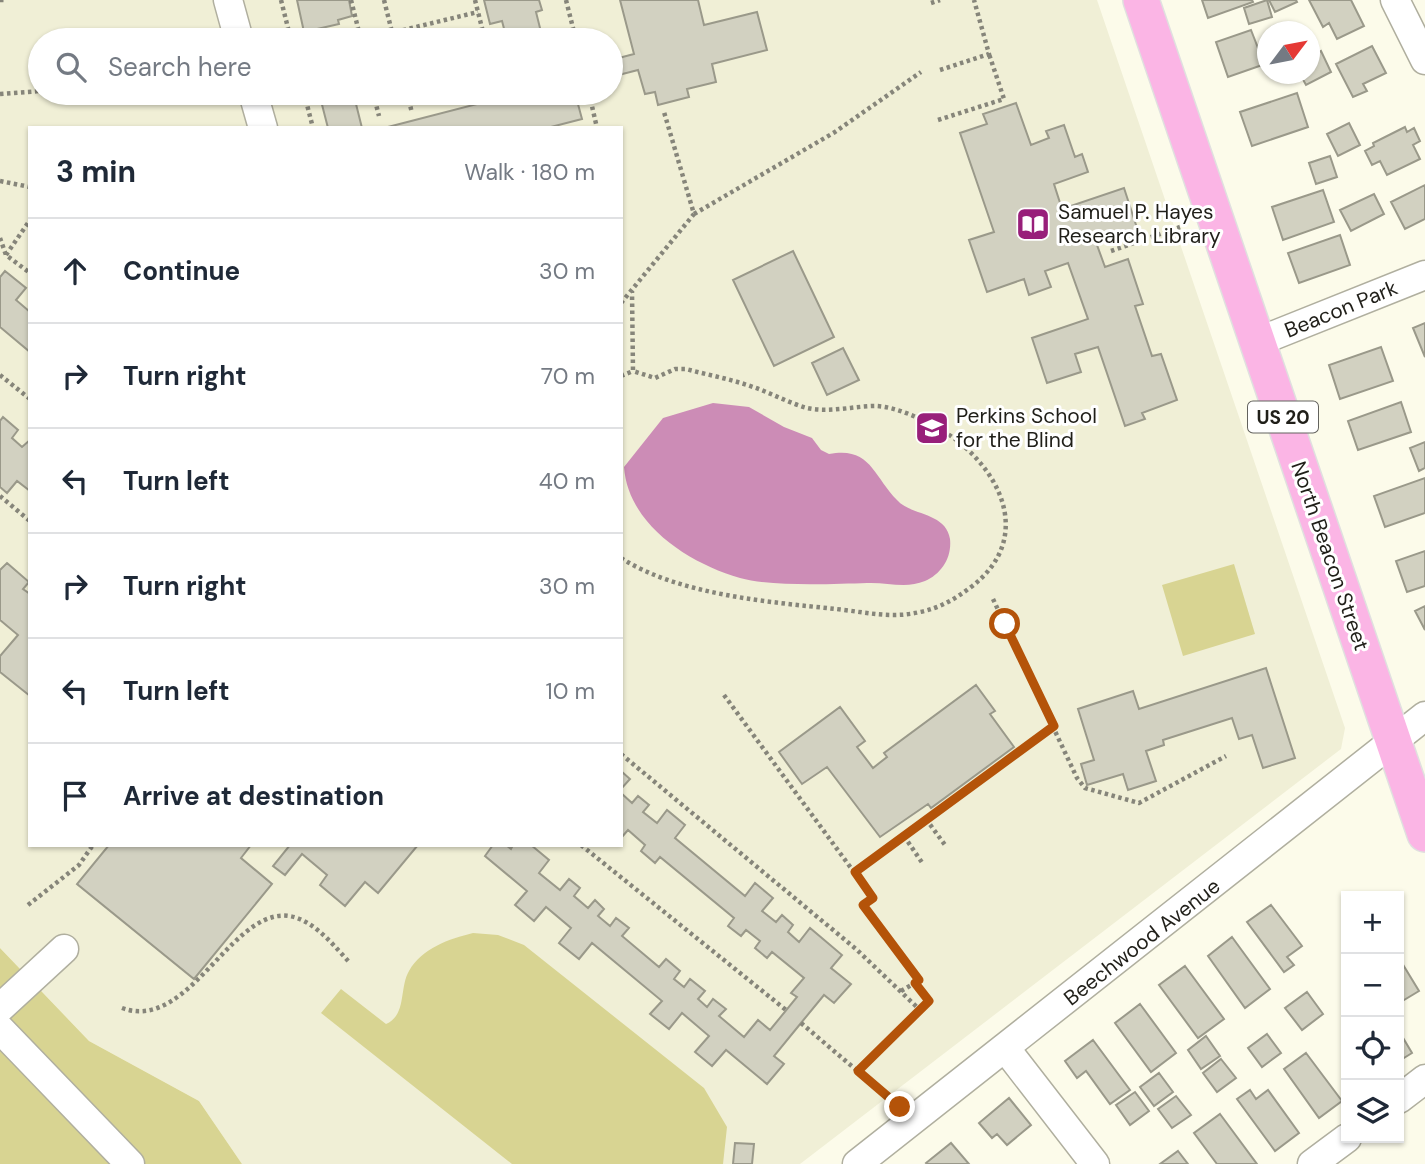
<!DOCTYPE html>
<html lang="en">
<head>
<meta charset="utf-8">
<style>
  :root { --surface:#fff; --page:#f6f6f7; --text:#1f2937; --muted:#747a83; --line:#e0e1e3 }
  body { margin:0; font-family:"DM Sans",sans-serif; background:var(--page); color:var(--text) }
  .controls { position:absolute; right:21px; bottom:21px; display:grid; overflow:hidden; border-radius:0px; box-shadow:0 2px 5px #0004 }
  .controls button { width:63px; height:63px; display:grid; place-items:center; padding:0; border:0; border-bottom:2px solid var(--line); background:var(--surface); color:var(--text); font:35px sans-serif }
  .compass { position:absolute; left:1257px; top:21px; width:63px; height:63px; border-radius:50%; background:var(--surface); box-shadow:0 2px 5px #0004; rotate:58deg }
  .stop { position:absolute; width:21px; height:21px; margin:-16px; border:5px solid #b45309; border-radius:50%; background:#fff }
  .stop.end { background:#b45309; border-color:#fff; box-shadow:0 2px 7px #0008 }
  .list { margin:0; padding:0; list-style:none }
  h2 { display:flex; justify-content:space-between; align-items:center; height:91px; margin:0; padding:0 28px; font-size:30px }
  h2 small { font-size:23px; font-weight:400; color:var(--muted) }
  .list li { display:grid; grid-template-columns:46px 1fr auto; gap:21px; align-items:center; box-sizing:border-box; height:105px; padding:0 28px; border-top:2px solid var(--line) }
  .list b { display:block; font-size:26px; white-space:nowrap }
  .list em { font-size:23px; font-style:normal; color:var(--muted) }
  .icon { flex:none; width:38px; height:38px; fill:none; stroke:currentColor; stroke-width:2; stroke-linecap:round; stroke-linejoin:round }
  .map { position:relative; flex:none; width:1425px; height:1164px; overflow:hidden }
  .search { position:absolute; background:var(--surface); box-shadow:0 2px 5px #0004; left:28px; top:28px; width:595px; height:77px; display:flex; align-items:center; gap:18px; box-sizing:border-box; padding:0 24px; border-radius:38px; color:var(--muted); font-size:26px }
  .panel { position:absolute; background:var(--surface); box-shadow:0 2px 5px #0004; left:28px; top:126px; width:595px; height:721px; border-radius:0px }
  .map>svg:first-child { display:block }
</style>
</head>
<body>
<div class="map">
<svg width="1425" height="1164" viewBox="0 0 1425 1164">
  <rect width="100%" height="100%" fill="#fcfbea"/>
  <path fill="#f0efd6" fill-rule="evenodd" d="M0,0H1097L1345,728L1341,749L800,1164H242L199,1101L89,1041L0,948ZM40,40H611V93H40ZM30,128H621V845H30Z"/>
  <path fill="#d8d492" d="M1234,564L1255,634L1183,656L1162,585Z
    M473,933L498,935L524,945L704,1088L727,1127L723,1164H512L321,1013L341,989L386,1024C407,1015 399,988 409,971C422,948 449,939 473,933Z
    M0,948L89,1041L199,1101L242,1164H0Z"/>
  <path fill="#cc8cb6" d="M713,403L749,407L784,427L812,438L821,450L829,454C870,446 873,475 897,500C911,516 946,512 950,539C952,558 941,574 925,581C906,589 887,582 867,583C834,584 771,587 740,578C688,563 628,524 624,467L663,418Z"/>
  <path fill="#d2d1c1" stroke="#9a998a" stroke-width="2" d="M297,0H349L352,16L338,20L339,24L304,32Z
    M484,0H539L542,10L536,12L543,40H507L502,21L490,24Z
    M620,0H698L704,25L757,12L767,50L712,64L716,82L687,89L689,97L658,105L655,92L645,94L638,70L611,77V60L634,54Z
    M1202,0H1252L1253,2L1208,18Z
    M1267,0L1272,17L1249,24L1244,8Z
    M1269,0H1296L1297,2L1275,12Z
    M1309,0H1351L1364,26L1337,39L1329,23L1323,27Z
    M1251,30L1258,48L1268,45V63L1228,77L1216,42Z
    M1372,46L1386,73L1363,84L1367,91L1353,97L1336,64Z
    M1321,51L1331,72L1306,85L1300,74H1310V57Z
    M319,93H370L371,96L355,100L362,128H328Z
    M520,93H575L582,119L547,128H384Z
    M1297,93L1308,127L1252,146L1240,112Z
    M1016,103L1031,145L1049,138L1046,131L1064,125L1075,157L1082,154L1088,172L1054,184L1062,209L1124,188L1138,231L1097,245L1105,267L1128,259L1143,304L1135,306L1152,356L1161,354L1177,400L1142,413L1145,419L1125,426L1098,347L1075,354L1081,372L1047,383L1032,338L1088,319L1068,263L1045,271L1051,287L1029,295L1024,279L987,292L969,240L994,232L960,133L987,124L983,114Z
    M1349,123L1360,145L1338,156L1327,134Z
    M1405,127L1407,132L1414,128L1420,141L1413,145L1420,159L1387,175L1380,161L1372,165L1365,151L1374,146L1373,143Z
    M1330,156L1337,177L1316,184L1309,163Z
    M1425,185V219L1405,229L1391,202Z
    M1323,190L1334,222L1283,240L1272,207Z
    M1374,194L1384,214L1351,231L1340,210Z
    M1340,235L1350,265L1299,283L1288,253Z
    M793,251L834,337L774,366L733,280Z
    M5,271L26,288L16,300L30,312V352L0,327V277Z
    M1425,323V357L1413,328Z
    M1381,347L1393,381L1340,399L1329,365Z
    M843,348L859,380L827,395L812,363Z
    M1401,402L1411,432L1358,450L1348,421Z
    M3,417L18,430L12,438L22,447L30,440V491L17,481L7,493L0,487V421Z
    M1425,442V468L1419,471L1410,448Z
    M1425,478V513L1385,527L1374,496Z
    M1425,551V586L1407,592L1396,561Z
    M7,563L29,582L23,589L30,594V696L0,672V656L18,635L0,620V570Z
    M1425,606V630L1415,611Z
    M1266,668L1295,758L1263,768L1252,735L1239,739L1232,718L1163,740L1164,745L1146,751L1156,781L1128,790L1123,774L1087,785L1081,764L1094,760L1078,709L1133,691L1139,709Z
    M976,685L995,711L990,714L1014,747L931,808L928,804L880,837L827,767L802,784L779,752L840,707L865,741L857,747L873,768L887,757L884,753Z
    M621,771L630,779L621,789Z
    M621,793L632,803L638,796L649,805L643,812L657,823L667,810L685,825L675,838L745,896L755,883L773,898L762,911L776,922L782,915L793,925L788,932L799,942L810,928L842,955L831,968L851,984L834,1003L824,995L801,1023L774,1056L784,1064L767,1084L726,1050L712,1066L695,1052L709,1036L682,1013L669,1029L650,1014L662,1001L592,943L579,959L559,943L571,928L546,907L534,921L515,905L527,891L485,856L493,845H506L511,849L513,845H531L549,860L539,873L560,890L569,879L580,888L574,896L588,908L595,900L604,909L598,916L610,926L616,918L629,928L622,936L659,967L666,959L680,971L674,979L684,987L690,979L705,991L698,999L707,1007L713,999L726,1009L719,1016L744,1037L758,1020L770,1030L797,997L791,993L804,978L772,952L767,958L755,948L760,941L746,930L741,936L728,926L734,918L660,857L655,863L641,851L645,845L628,830L621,838Z
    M109,845H251L241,858L272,884L194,979L77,884Z
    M290,845H418L378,893L365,882L345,906L320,885L327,875L302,854L285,875L273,866Z
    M1271,905L1302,946L1287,957L1294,965L1284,972L1247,922Z
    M1232,937L1270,989L1245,1008L1208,956Z
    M1402,963L1419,991L1399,1003V965Z
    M1185,966L1224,1019L1198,1038L1159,985Z
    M1307,992L1323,1014L1302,1030L1285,1008Z
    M1140,1004L1176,1053L1151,1072L1115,1023Z
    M1399,1031L1412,1053L1399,1061Z
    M1267,1034L1281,1053L1262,1067L1248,1048Z
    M1206,1036L1220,1056L1201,1069L1188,1050Z
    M1093,1040L1130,1090L1110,1104L1086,1071L1077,1078L1065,1061Z
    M1306,1053L1342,1101L1319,1118L1284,1069Z
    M1221,1059L1236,1078L1217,1092L1203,1073Z
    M1159,1073L1173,1092L1154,1106L1140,1087Z
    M1250,1090L1256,1099L1268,1090L1299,1133L1275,1151L1237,1099Z
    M1135,1092L1149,1111L1130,1125L1116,1105Z
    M1176,1096L1191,1115L1172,1128L1158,1109Z
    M1009,1098L1031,1125L1007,1145L997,1134L992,1138L979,1123Z
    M1220,1114L1257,1164H1217L1194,1133Z
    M735,1143L754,1144L752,1164H733Z
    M951,1143L969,1164H927L926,1163Z
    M1178,1151L1188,1164H1160Z"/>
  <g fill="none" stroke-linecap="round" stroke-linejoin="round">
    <g stroke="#b0af9f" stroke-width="31">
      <path id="minor" d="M228,0L239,40
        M1395,0L1425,60
        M253,93L263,128
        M1257,342L1425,275
        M0,1008L64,949
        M0,1029L130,1164
        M1006,1049L1095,1164
        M1399,1099L1425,1079
        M857,1164L1425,716
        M1312,1164L1347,1138"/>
    </g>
    <g stroke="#e0e0df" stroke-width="38">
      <path id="major" d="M1141,0L1425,834"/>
    </g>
    <path stroke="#86857a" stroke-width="4.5" stroke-dasharray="3.5 3.5" stroke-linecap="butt" d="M0,0H4
      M281,0L291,40
      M351,0L361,40
      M384,0L394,40
      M475,0L485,40
      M566,0L576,40
      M931,3L940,0
      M274,40L290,37
      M362,40L478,12
      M940,70L989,54L974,0
      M304,93L313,128
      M373,93L379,116
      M407,93L412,113
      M589,93L597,128
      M0,94L40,91
      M282,100L304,95
      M938,120L1004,99L989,54
      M0,181L30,187
      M694,214L835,132L921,72
      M0,238L6,255L30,273
      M1111,251L1180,227
      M6,255L30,220
      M621,303L694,214L664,112
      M0,375L30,399
      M621,376L633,371L632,291
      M0,496L30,521
      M621,558C679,595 769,602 836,609C865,612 891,619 920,612C940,608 955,599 971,587C1037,537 999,464 940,429C922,419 897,407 876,406C853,406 830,413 807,408C789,403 771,393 753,387C731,379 708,375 686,369H675L655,378L633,371
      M993,599L1077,778L1085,788L1139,803L1226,756
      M724,695L873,898L863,905L920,980L915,983L929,1001L858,1071
      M621,754L856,949L920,1010
      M926,819L945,845
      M904,836L923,864
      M581,845L786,1010
      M855,872L1054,726
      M28,905L79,865L93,845
      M901,991L915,983
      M122,1008C192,1034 235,896 297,918C319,926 335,947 350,963
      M801,1023L894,1102"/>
    <use href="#minor" stroke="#fff" stroke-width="28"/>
    <use href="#major" stroke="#fbb5e5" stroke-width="35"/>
  </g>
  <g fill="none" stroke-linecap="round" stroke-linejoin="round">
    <path stroke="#b45309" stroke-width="9" d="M900,1107L858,1071L929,1001L915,983L919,980L863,905L873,898L855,872L1054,726L1005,624"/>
  </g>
  <defs>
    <g id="library-square" transform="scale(1.75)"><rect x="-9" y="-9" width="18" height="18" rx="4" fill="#981f7a" stroke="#fff"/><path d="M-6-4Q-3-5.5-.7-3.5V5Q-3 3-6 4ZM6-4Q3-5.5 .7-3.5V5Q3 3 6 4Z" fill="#fff"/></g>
    <g id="school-square" transform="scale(1.75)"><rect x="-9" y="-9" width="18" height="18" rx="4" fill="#981f7a" stroke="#fff"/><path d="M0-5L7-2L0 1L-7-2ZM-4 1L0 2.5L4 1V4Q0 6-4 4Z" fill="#fff"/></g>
  </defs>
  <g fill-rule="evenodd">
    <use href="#library-square" x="1033" y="224"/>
    <use href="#school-square" x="932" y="428"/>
  </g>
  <g text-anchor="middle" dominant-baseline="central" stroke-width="6" stroke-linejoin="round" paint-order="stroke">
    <rect fill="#fff" stroke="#63625e" stroke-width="2" x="1248" y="401.5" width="70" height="31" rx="5"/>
    <g font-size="19" font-weight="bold" fill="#201f19">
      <text x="1283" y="417">US 20</text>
    </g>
    <g font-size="21" fill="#201f19" stroke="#fff" text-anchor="start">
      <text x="1058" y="212">Samuel P. Hayes<tspan x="1058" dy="24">Research Library</tspan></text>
      <text x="956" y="416">Perkins School<tspan x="956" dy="24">for the Blind</tspan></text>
    </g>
    <g font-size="21" fill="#201f19" stroke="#fff">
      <text transform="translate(1341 309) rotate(-22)">Beacon Park</text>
      <text transform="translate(1330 556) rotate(71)">North Beacon Street</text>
      <text transform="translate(1142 942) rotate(-38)">Beechwood Avenue</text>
    </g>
  </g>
</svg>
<div class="controls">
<button>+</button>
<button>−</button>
<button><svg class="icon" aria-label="locate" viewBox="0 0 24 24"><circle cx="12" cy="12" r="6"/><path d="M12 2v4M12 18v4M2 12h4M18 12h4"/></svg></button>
<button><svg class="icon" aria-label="layers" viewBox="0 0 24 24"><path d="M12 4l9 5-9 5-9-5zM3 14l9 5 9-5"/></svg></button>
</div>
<svg class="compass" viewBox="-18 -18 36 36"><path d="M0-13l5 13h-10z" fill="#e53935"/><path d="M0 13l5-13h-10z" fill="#747a83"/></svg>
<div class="stop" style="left:1005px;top:624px"></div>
<div class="stop end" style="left:900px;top:1107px"></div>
<div class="search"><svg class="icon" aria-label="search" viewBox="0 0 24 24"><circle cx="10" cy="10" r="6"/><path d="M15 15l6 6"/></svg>Search here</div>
<section class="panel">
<h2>3 min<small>Walk · 180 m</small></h2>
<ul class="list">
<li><svg class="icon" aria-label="ahead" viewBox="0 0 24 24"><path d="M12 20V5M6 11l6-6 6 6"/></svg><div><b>Continue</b></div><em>30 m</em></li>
<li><svg class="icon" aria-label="right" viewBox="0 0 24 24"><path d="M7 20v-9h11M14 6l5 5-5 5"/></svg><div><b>Turn right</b></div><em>70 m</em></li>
<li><svg class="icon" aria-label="left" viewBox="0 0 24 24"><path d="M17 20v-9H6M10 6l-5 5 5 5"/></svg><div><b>Turn left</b></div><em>40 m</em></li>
<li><svg class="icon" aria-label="right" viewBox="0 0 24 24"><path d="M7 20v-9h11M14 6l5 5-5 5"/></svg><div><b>Turn right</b></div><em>30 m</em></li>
<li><svg class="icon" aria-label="left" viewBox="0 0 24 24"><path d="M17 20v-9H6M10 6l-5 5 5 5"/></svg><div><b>Turn left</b></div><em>10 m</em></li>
<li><svg class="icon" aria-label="arrive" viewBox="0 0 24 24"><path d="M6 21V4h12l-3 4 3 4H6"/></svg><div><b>Arrive at destination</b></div></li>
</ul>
</section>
</div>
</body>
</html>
